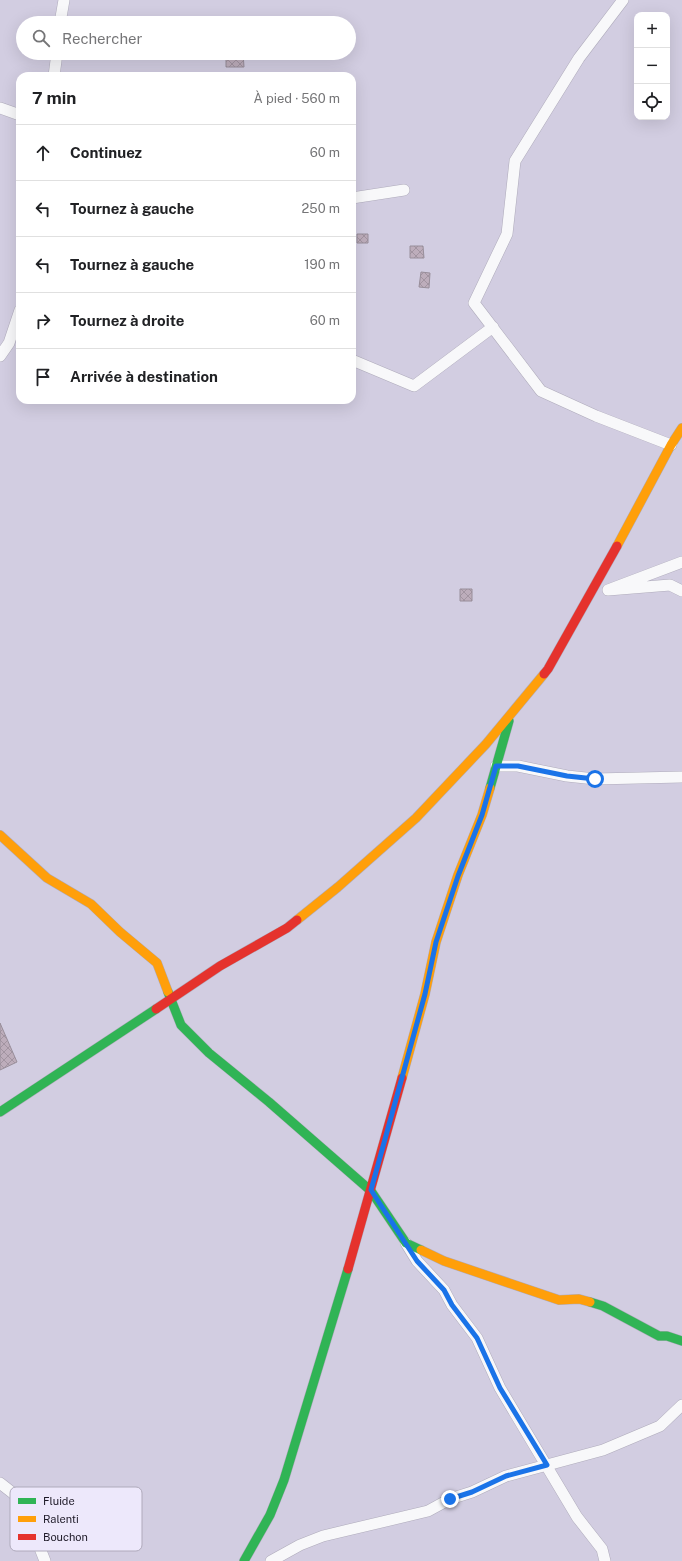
<!DOCTYPE html>
<html lang="fr">
<head>
<meta charset="utf-8">
<style>
  :root { --surface:#fff; --page:#f2f2f2; --text:#202124; --muted:#757577; --line:#e0e0e0 }
  body { margin:0; font-family:"Public Sans",sans-serif; background:var(--page); color:var(--text) }
  .controls { position:absolute; right:12px; top:12px; display:grid; overflow:hidden; border-radius:8px; box-shadow:0 4px 16px #0002 }
  .controls button { width:36px; height:36px; display:grid; place-items:center; padding:0; border:0; border-bottom:1px solid var(--line); background:var(--surface); color:var(--text); font:20px sans-serif }
  .stop { position:absolute; width:12px; height:12px; margin:-9px; border:3px solid #1a73e8; border-radius:50%; background:#fff }
  .stop.end { background:#1a73e8; border-color:#fff; box-shadow:0 1px 4px #0008 }
  .list { margin:0; padding:0; list-style:none }
  h2 { display:flex; justify-content:space-between; align-items:center; height:52px; margin:0; padding:0 16px; font-size:17px }
  h2 small { font-size:13px; font-weight:400; color:var(--muted) }
  .list li { display:grid; grid-template-columns:26px 1fr auto; gap:12px; align-items:center; box-sizing:border-box; height:56px; padding:0 16px; border-top:1px solid var(--line) }
  .list b { display:block; font-size:15px; white-space:nowrap }
  .list em { font-size:13px; font-style:normal; color:var(--muted) }
  .icon { flex:none; width:22px; height:22px; fill:none; stroke:currentColor; stroke-width:2; stroke-linecap:round; stroke-linejoin:round }
  .map { position:relative; flex:none; width:682px; height:1561px; overflow:hidden }
  .search { position:absolute; background:var(--surface); box-shadow:0 4px 16px #0002; left:16px; top:16px; width:340px; height:44px; display:flex; align-items:center; gap:10px; box-sizing:border-box; padding:0 14px; border-radius:22px; color:var(--muted); font-size:15px }
  .panel { position:absolute; background:var(--surface); box-shadow:0 4px 16px #0002; left:16px; top:72px; width:340px; height:332px; border-radius:12px }
  .map>svg:first-child { display:block }
</style>
</head>
<body>
<div class="map">
<svg width="682" height="1561" viewBox="0 0 682 1561">
  <defs>
    <pattern id="building-cross-hatch" width="8" height="8" patternUnits="userSpaceOnUse"><rect width="8" height="8" fill="#bdadbb"/><path d="M0 0l8 8M0 8l8-8" fill="none" stroke="#a294a1"/></pattern>
  </defs>
  <rect width="100%" height="100%" fill="#d2cde1"/>
  <path fill="url(#building-cross-hatch)" stroke="#988e9a" d="M226,53H243L244,67H226Z
    M357,234H368V243H357Z
    M410,246H423L424,258H410Z
    M421,272L430,273L429,288L419,287Z
    M460,589H472V601H460Z
    M0,1023L17,1062L0,1070Z"/>
  <g fill="none" stroke-linecap="round" stroke-linejoin="round">
    <g stroke="#afabbb" stroke-width="12">
      <path id="street" d="M623,0L579,58L515,161L507,234L474,303L541,391L596,416L671,445
        M60,23L64,0
        M54,76L57,53
        M0,108L20,115
        M352,198L404,190
        M0,356L9,343L20,310
        M352,360L414,386L493,327
        M682,562L608,590L670,585L682,591
        M496,766H518L567,776L595,779L682,777
        M406,1243L417,1261L444,1290L452,1305L477,1338L500,1388L577,1517L602,1549L605,1561
        M0,1483L14,1494L27,1515L45,1561
        M271,1561L300,1545L323,1536L428,1511L450,1499L472,1492L506,1476L603,1450L660,1426L682,1405"/>
    </g>
    <g stroke="#afabbb" stroke-width="10">
      <path id="fast" d="M490,788L509,721
        M168,992L181,1025L209,1053L269,1102L371,1191L406,1243L421,1250
        M0,1112L156,1009
        M590,1302L603,1306L659,1336H667L682,1341
        M244,1561L270,1515L284,1480L348,1269"/>
    </g>
    <g stroke="#afabbb" stroke-width="10">
      <path id="slow" d="M617,546L671,445L682,428
        M0,835L47,878L91,904L120,932L157,963L168,992
        M297,920L338,887L416,818L486,744L544,674
        M402,1078L425,994L436,942L458,875L482,815L490,788
        M421,1250L444,1261L559,1300L579,1299L590,1302"/>
    </g>
    <g stroke="#afabbb" stroke-width="10">
      <path id="jam" d="M544,674L548,669L617,546
        M156,1009L220,966L287,928L297,920
        M348,1269L402,1078"/>
    </g>
    <use href="#street" stroke="#f8f8fa" stroke-width="11"/>
    <use href="#fast" stroke="#30b455" stroke-width="9"/>
    <use href="#slow" stroke="#ff9f0a" stroke-width="9"/>
    <use href="#jam" stroke="#e5322d" stroke-width="9"/>
  </g>
  <g fill="none" stroke-linecap="round" stroke-linejoin="round">
    <path stroke="#1a73e8" stroke-width="5" d="M450,1499L472,1492L506,1476L547,1465L500,1388L477,1338L452,1305L444,1290L417,1261L371,1190L425,994L436,942L458,876L482,815L496,766H518L567,776L595,779"/>
  </g>
  <rect x="10" y="1487" width="132" height="64" rx="6" fill="#ede8fb" stroke="#afaabb" stroke-width="1"/>
  <rect x="18" y="1498" width="18" height="6" fill="#30b455"/>
  <rect x="18" y="1516" width="18" height="6" fill="#ff9f0a"/>
  <rect x="18" y="1534" width="18" height="6" fill="#e5322d"/>
  <g font-size="11" fill="#1d1927">
    <text x="43" y="1505">Fluide</text>
    <text x="43" y="1523">Ralenti</text>
    <text x="43" y="1541">Bouchon</text>
  </g>
</svg>
<div class="controls">
<button>+</button>
<button>−</button>
<button><svg class="icon" aria-label="locate" viewBox="0 0 24 24"><circle cx="12" cy="12" r="6"/><path d="M12 2v4M12 18v4M2 12h4M18 12h4"/></svg></button>
</div>
<div class="stop" style="left:595px;top:779px"></div>
<div class="stop end" style="left:450px;top:1499px"></div>
<div class="search"><svg class="icon" aria-label="search" viewBox="0 0 24 24"><circle cx="10" cy="10" r="6"/><path d="M15 15l6 6"/></svg>Rechercher</div>
<section class="panel">
<h2>7 min<small>À pied · 560 m</small></h2>
<ul class="list">
<li><svg class="icon" aria-label="ahead" viewBox="0 0 24 24"><path d="M12 20V5M6 11l6-6 6 6"/></svg><div><b>Continuez</b></div><em>60 m</em></li>
<li><svg class="icon" aria-label="left" viewBox="0 0 24 24"><path d="M17 20v-9H6M10 6l-5 5 5 5"/></svg><div><b>Tournez à gauche</b></div><em>250 m</em></li>
<li><svg class="icon" aria-label="left" viewBox="0 0 24 24"><path d="M17 20v-9H6M10 6l-5 5 5 5"/></svg><div><b>Tournez à gauche</b></div><em>190 m</em></li>
<li><svg class="icon" aria-label="right" viewBox="0 0 24 24"><path d="M7 20v-9h11M14 6l5 5-5 5"/></svg><div><b>Tournez à droite</b></div><em>60 m</em></li>
<li><svg class="icon" aria-label="arrive" viewBox="0 0 24 24"><path d="M6 21V4h12l-3 4 3 4H6"/></svg><div><b>Arrivée à destination</b></div></li>
</ul>
</section>
</div>
</body>
</html>
